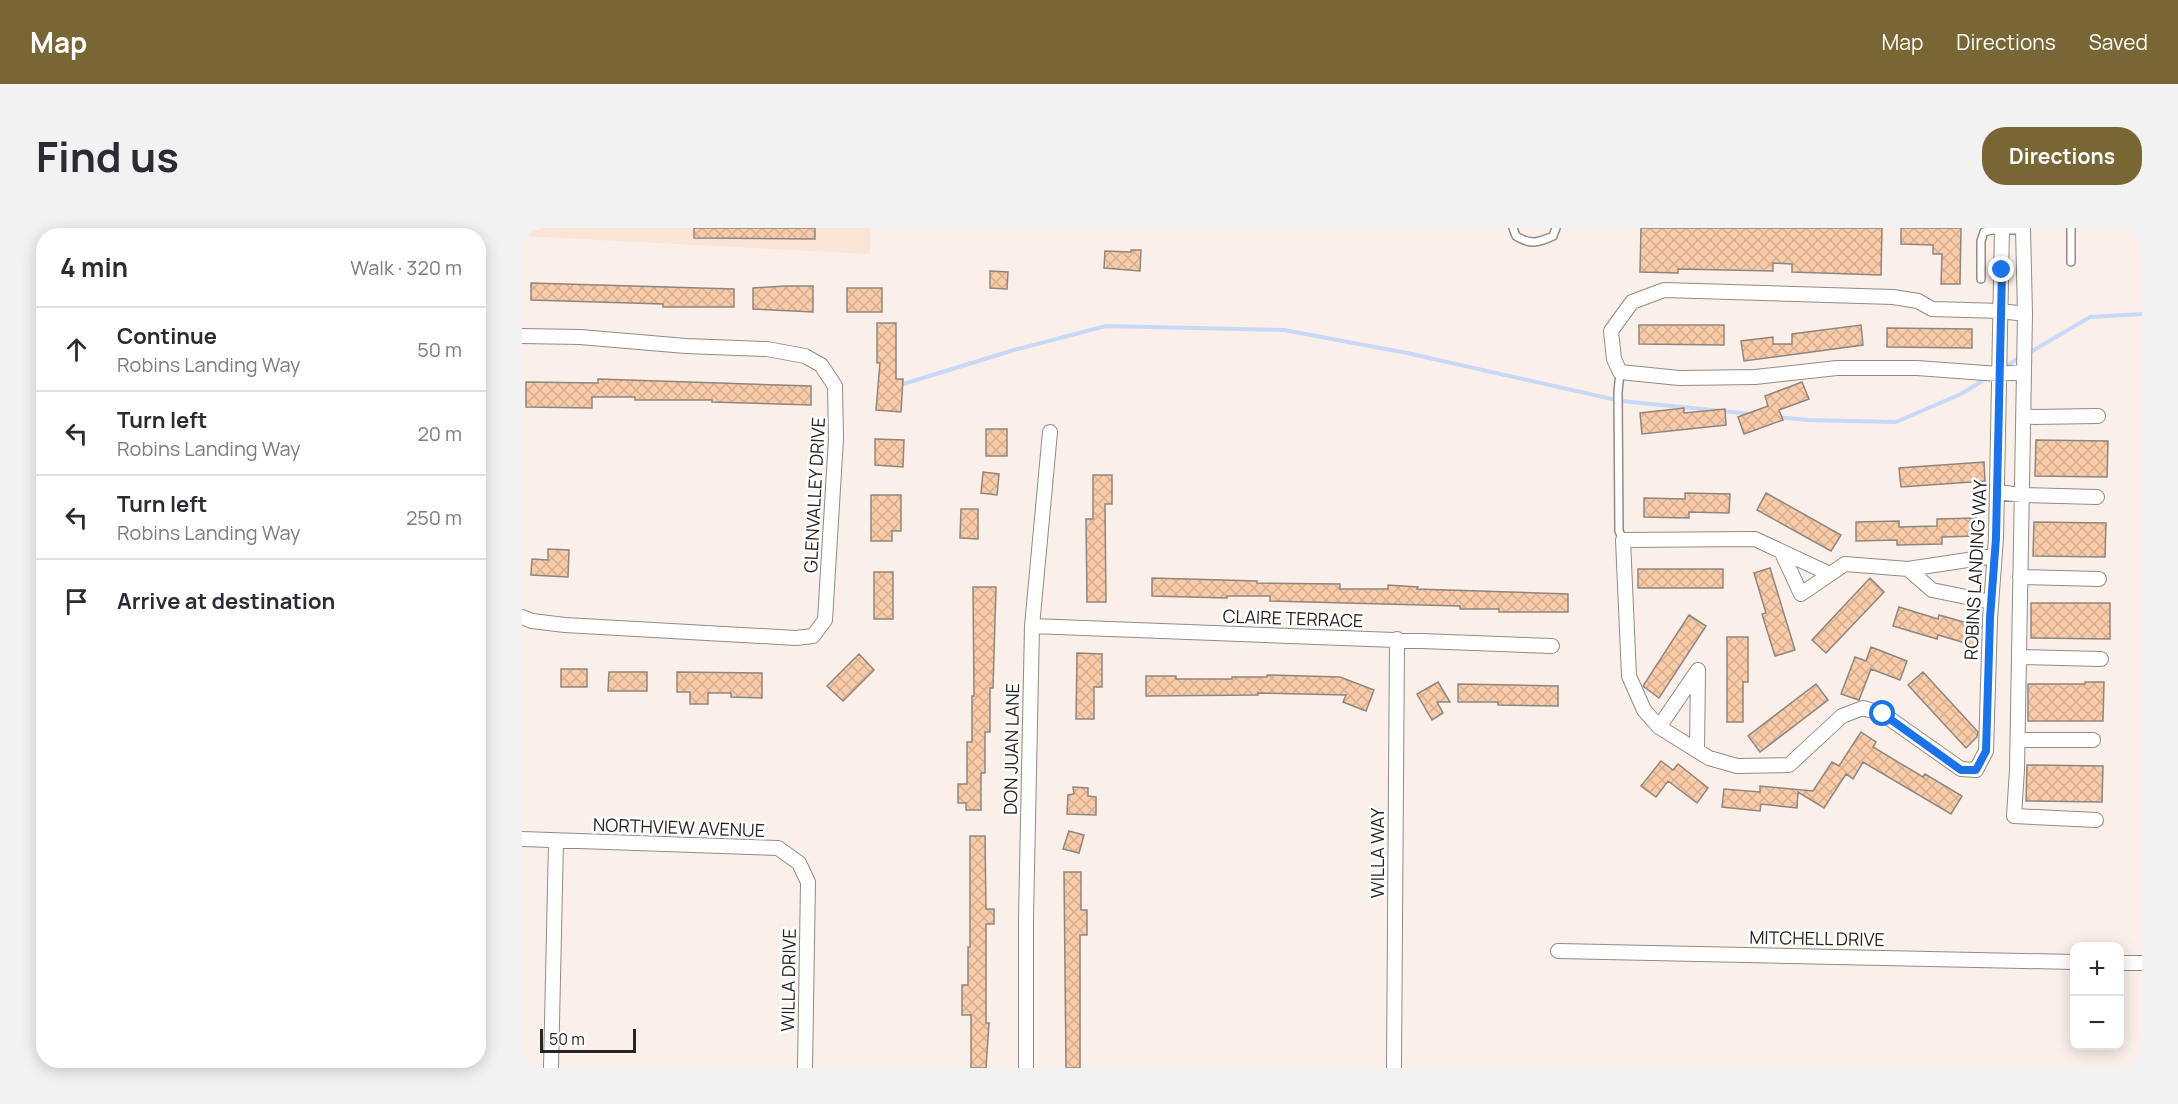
<!DOCTYPE html>
<html lang="en">
<head>
<meta charset="utf-8">
<style>
  :root { --surface:#fff; --page:#f2f2f3; --text:#2b2b33; --muted:#7c7c81; --line:#e1e1e2; --accent:#796635 }
  body { margin:0; font-family:Manrope,sans-serif; background:var(--page); color:var(--text) }
  .controls { position:absolute; right:18px; bottom:18px; display:grid; overflow:hidden; border-radius:12px; box-shadow:0 3px 15px #0003 }
  .controls button { width:54px; height:54px; display:grid; place-items:center; padding:0; border:0; border-bottom:2px solid var(--line); background:var(--surface); color:var(--text); font:30px sans-serif }
  .scale { position:absolute; left:18px; bottom:15px; width:96px; box-sizing:border-box; padding-left:6px; border:3px solid #282422; border-top:0; font-size:16px; line-height:21px; white-space:nowrap; color:#282422; -webkit-text-stroke:4px #fff; paint-order:stroke }
  .stop { position:absolute; width:18px; height:18px; margin:-14px; border:4px solid #1a73e8; border-radius:50%; background:#fff }
  .stop.end { background:#1a73e8; border-color:#fff; box-shadow:0 2px 6px #0008 }
  .list { margin:0; padding:0; list-style:none }
  h2 { display:flex; justify-content:space-between; align-items:center; height:78px; margin:0; padding:0 24px; font-size:26px }
  h2 small { font-size:20px; font-weight:400; color:var(--muted) }
  .list li { display:grid; grid-template-columns:39px 1fr auto; gap:18px; align-items:center; box-sizing:border-box; height:84px; padding:0 24px; border-top:2px solid var(--line) }
  .list b { display:block; font-size:22px; white-space:nowrap }
  .list p { margin:0; font-size:20px; white-space:nowrap; color:var(--muted) }
  .list em { font-size:20px; font-style:normal; color:var(--muted) }
  .icon { flex:none; width:33px; height:33px; fill:none; stroke:currentColor; stroke-width:2; stroke-linecap:round; stroke-linejoin:round }
  .map { position:relative; flex:none; width:1620px; height:840px; overflow:hidden; border-radius:24px }
  header { display:flex; align-items:center; gap:36px; box-sizing:border-box; height:84px; padding:0 30px; background:var(--accent); color:#fff }
  header strong { font-size:28px }
  nav { display:flex; gap:33px; margin-inline-start:auto; font-size:21px }
  .intro { display:flex; align-items:center; justify-content:space-between; box-sizing:border-box; height:144px; padding:0 36px }
  h1 { margin:0; font-size:42px }
  .button { padding:15px 27px; border-radius:24px; background:var(--accent); color:#fff; font-size:21px; font-weight:700 }
  main { display:flex; gap:36px; padding:0 36px }
  aside { flex:1; background:var(--surface); border-radius:24px; box-shadow:0 3px 15px #0003 }
  .map>svg:first-child { display:block }
</style>
</head>
<body>
<header>
<strong>Map</strong>
<nav><a>Map</a><a>Directions</a><a>Saved</a></nav>
</header>
<div class="intro"><h1>Find us</h1><a class="button">Directions</a></div>
<main>
<aside>
<h2>4 min<small>Walk · 320 m</small></h2>
<ul class="list">
<li><svg class="icon" aria-label="ahead" viewBox="0 0 24 24"><path d="M12 20V5M6 11l6-6 6 6"/></svg><div><b>Continue</b><p>Robins Landing Way</p></div><em>50 m</em></li>
<li><svg class="icon" aria-label="left" viewBox="0 0 24 24"><path d="M17 20v-9H6M10 6l-5 5 5 5"/></svg><div><b>Turn left</b><p>Robins Landing Way</p></div><em>20 m</em></li>
<li><svg class="icon" aria-label="left" viewBox="0 0 24 24"><path d="M17 20v-9H6M10 6l-5 5 5 5"/></svg><div><b>Turn left</b><p>Robins Landing Way</p></div><em>250 m</em></li>
<li><svg class="icon" aria-label="arrive" viewBox="0 0 24 24"><path d="M6 21V4h12l-3 4 3 4H6"/></svg><div><b>Arrive at destination</b></div></li>
</ul>
</aside>
<div class="map">
<svg width="1620" height="840" viewBox="0 0 1620 840">
  <defs>
    <pattern id="building-cross-hatch" width="8" height="8" patternUnits="userSpaceOnUse" patternTransform="scale(1.5)"><rect width="8" height="8" fill="#f9cba8"/><path d="M0 0l8 8M0 8l8-8" fill="none" stroke="#d5ae90"/></pattern>
  </defs>
  <rect width="100%" height="100%" fill="#faf0e9"/>
  <path fill="#f9e4d5" d="M0,0H348V26L0,8Z"/>
  <g fill="none" stroke-linecap="round" stroke-linejoin="round">
    <path stroke="#c8d8f7" stroke-width="4" d="M1505,126L1568,89L1620,86
      M1482,140L1498,129
      M378,157L492,122L584,98L762,102L885,125L1099,173L1230,186
      M1255,189L1285,192L1374,194L1439,166L1465,150"/>
  </g>
  <path fill="url(#building-cross-hatch)" stroke="#8f8680" stroke-width="1.5" d="M172,0H293V11L172,10Z
    M1119,0H1360L1359,47L1270,44V36L1251,35V43L1156,41V45L1118,44Z
    M1379,0H1439L1438,56H1419L1420,26H1411V17L1379,16Z
    M609,22H619L618,43L582,40L583,23L609,24Z
    M468,43L486,44L485,61L468,60Z
    M9,55L212,61V79H141V76L9,72Z
    M263,58H291V84L231,81V60Z
    M325,60H360V84H325Z
    M355,95H374V151H381L379,184L354,182L358,135H355Z
    M1117,97H1202V117L1117,116Z
    M1339,97L1341,117L1222,133L1219,113L1251,109V116H1270V106Z
    M1365,100L1450,101V120L1365,119Z
    M76,151L289,158V177L190,174V172H113V169H70V180L4,179V154L76,155Z
    M1280,154L1287,171L1257,182L1261,192L1222,206L1216,189L1246,178L1243,168Z
    M1162,180V185L1203,181L1204,197L1120,206L1118,185Z
    M464,201H485V228H464Z
    M353,211L382,212L381,239L353,237Z
    M1514,212L1586,213L1585,249L1513,248Z
    M1462,234L1463,253L1379,259L1377,240Z
    M461,244L477,246L475,267L459,265Z
    M571,247H590V276H583L584,374H565L564,291H571Z
    M1163,265L1208,266L1207,285L1167,284V290L1122,289V270L1163,271Z
    M1244,265L1319,307L1309,323L1235,282Z
    M349,267H379V303H370V313H349Z
    M439,281H456V311L438,310Z
    M1454,290V308L1420,309V316L1375,317V312L1334,313V294L1377,293V299L1415,298V291Z
    M1512,294L1584,295L1583,329L1511,328Z
    M26,321L47,322L46,349L9,347L10,331L26,332Z
    M1248,340L1273,422L1253,428L1240,386L1244,385L1232,345Z
    M1116,341H1201V360H1116Z
    M352,344H371V391H352Z
    M630,350L735,353V355L818,356V361H866V357L896,359L895,361L1046,366V384H977V381H938V378L748,373V368H705V370L630,368Z
    M1348,350L1362,364L1304,425L1290,412Z
    M451,359H474L471,460H468V504H463V545H459V582H444V575H436V556H445V514H450V468H452Z
    M1509,375H1588V411L1509,410Z
    M1377,379L1416,391L1417,387L1459,399L1454,418L1416,407L1415,411L1371,398Z
    M1167,387L1184,398L1137,470L1121,458Z
    M1205,409H1226V454H1221V494H1205Z
    M1349,419L1385,433L1378,452L1349,441L1337,472L1319,466L1333,429L1344,433Z
    M555,425L580,426V459H572V491H554Z
    M337,426L352,442L321,473L305,458Z
    M39,441H65V459H39Z
    M87,444H125V463H86Z
    M155,444L240,445V470L209,469V465H186V476H168V464H155Z
    M1401,444L1456,504L1455,509L1444,520L1386,457Z
    M745,447L818,449L852,462L844,483L821,474L824,467L736,465V467L624,468V448H654V451H710V449H745Z
    M916,454L928,474H915L921,485L910,492L895,466Z
    M1563,454H1582L1581,493H1506V456H1563Z
    M936,456L1036,458V478L976,477V474H936Z
    M1294,456L1306,472L1238,524L1226,508Z
    M1339,504L1354,514L1351,519L1401,549L1403,546L1440,568L1429,586L1341,534L1331,551L1324,546L1302,580L1276,564L1275,580L1239,576L1238,583L1200,579L1202,561L1238,564V558L1291,563L1310,534L1317,538Z
    M1139,533L1151,542L1156,536L1186,560L1175,575L1146,553L1134,569L1119,558Z
    M1505,537L1581,538L1580,574L1504,573Z
    M551,559L566,560V568L574,569V587L545,586L546,567L552,566Z
    M547,603L562,607L557,625L541,621Z
    M448,608H463L464,681H472V696H464V795H467L464,840H449V787H440V757H446V719H448Z
    M542,644H559V682H565V707H558V840H544Z"/>
  <g fill="none" stroke-linecap="round" stroke-linejoin="round">
    <g stroke="#938b84" stroke-width="10">
      <path id="service" d="M991,0L994,8C1008,17 1016,15 1031,8L1034,0
        M1549,34V0
        M1459,51V13L1462,4L1470,2H1501
        M1098,144L1096,164L1097,303L1101,312"/>
    </g>
    <g stroke="#938b84" stroke-width="16">
      <path id="minor" d="M1501,0L1503,86L1495,542L1492,588L1574,592
        M0,108L58,109L164,118L245,121L283,128L299,137L313,158L314,211L303,392L291,408L274,410L43,397L10,393L0,389
        M1501,144L1477,146L1395,140H1315L1233,149L1157,150L1098,144L1092,131L1089,103L1110,74L1142,62L1371,69L1396,73L1410,81L1479,83L1503,86
        M1501,189L1576,188
        M1475,264L1500,267L1575,269
        M1259,323L1279,366L1323,336L1386,341L1472,328
        M1386,341L1410,362L1469,374
        M1308,346L1233,311L1101,312L1107,448L1122,482L1137,499L1187,530L1215,538L1267,537L1320,488L1341,480L1361,486L1439,541L1454,542L1464,523L1468,391L1474,310L1480,0
        M1498,349L1577,351
        M510,398L1030,418
        M1497,429L1579,431
        M1137,499L1176,442
        M1496,512H1571
        M1175,522L1176,442
        M0,611L256,620L277,635L286,654L283,840
        M1036,723L1552,734
        M1598,735H1620
        M29,840L34,614
        M504,840V690L510,398L528,204
        M872,840L875,411"/>
    </g>
    <use href="#service" stroke="#fff" stroke-width="7"/>
    <use href="#minor" stroke="#fff" stroke-width="14"/>
  </g>
  <g fill="none" stroke-linecap="round" stroke-linejoin="round">
    <path stroke="#1a73e8" stroke-width="8" d="M1361,486L1439,542H1454L1464,523L1468,390L1474,310L1480,42"/>
  </g>
  <g text-anchor="middle" dominant-baseline="central" stroke-width="5" stroke-linejoin="round" paint-order="stroke">
    <g font-size="18" fill="#282422" stroke="#fff">
      <text transform="translate(292 267) rotate(-87)">GLENVALLEY DRIVE</text>
      <text transform="translate(1453 342) rotate(-87)">ROBINS LANDING WAY</text>
      <text transform="translate(771 390) rotate(2)">CLAIRE TERRACE</text>
      <text transform="translate(489 521) rotate(-89)">DON JUAN LANE</text>
      <text transform="translate(157 599) rotate(2)">NORTHVIEW AVENUE</text>
      <text transform="translate(855 625) rotate(-90)">WILLA WAY</text>
      <text transform="translate(1295 710) rotate(1)">MITCHELL DRIVE</text>
      <text transform="translate(266 752) rotate(-89)">WILLA DRIVE</text>
    </g>
  </g>
</svg>
<div class="controls">
<button>+</button>
<button>−</button>
</div>
<div class="scale">50 m</div>
<div class="stop" style="left:1361px;top:486px"></div>
<div class="stop end" style="left:1480px;top:42px"></div>
</div>
</main>
</body>
</html>
